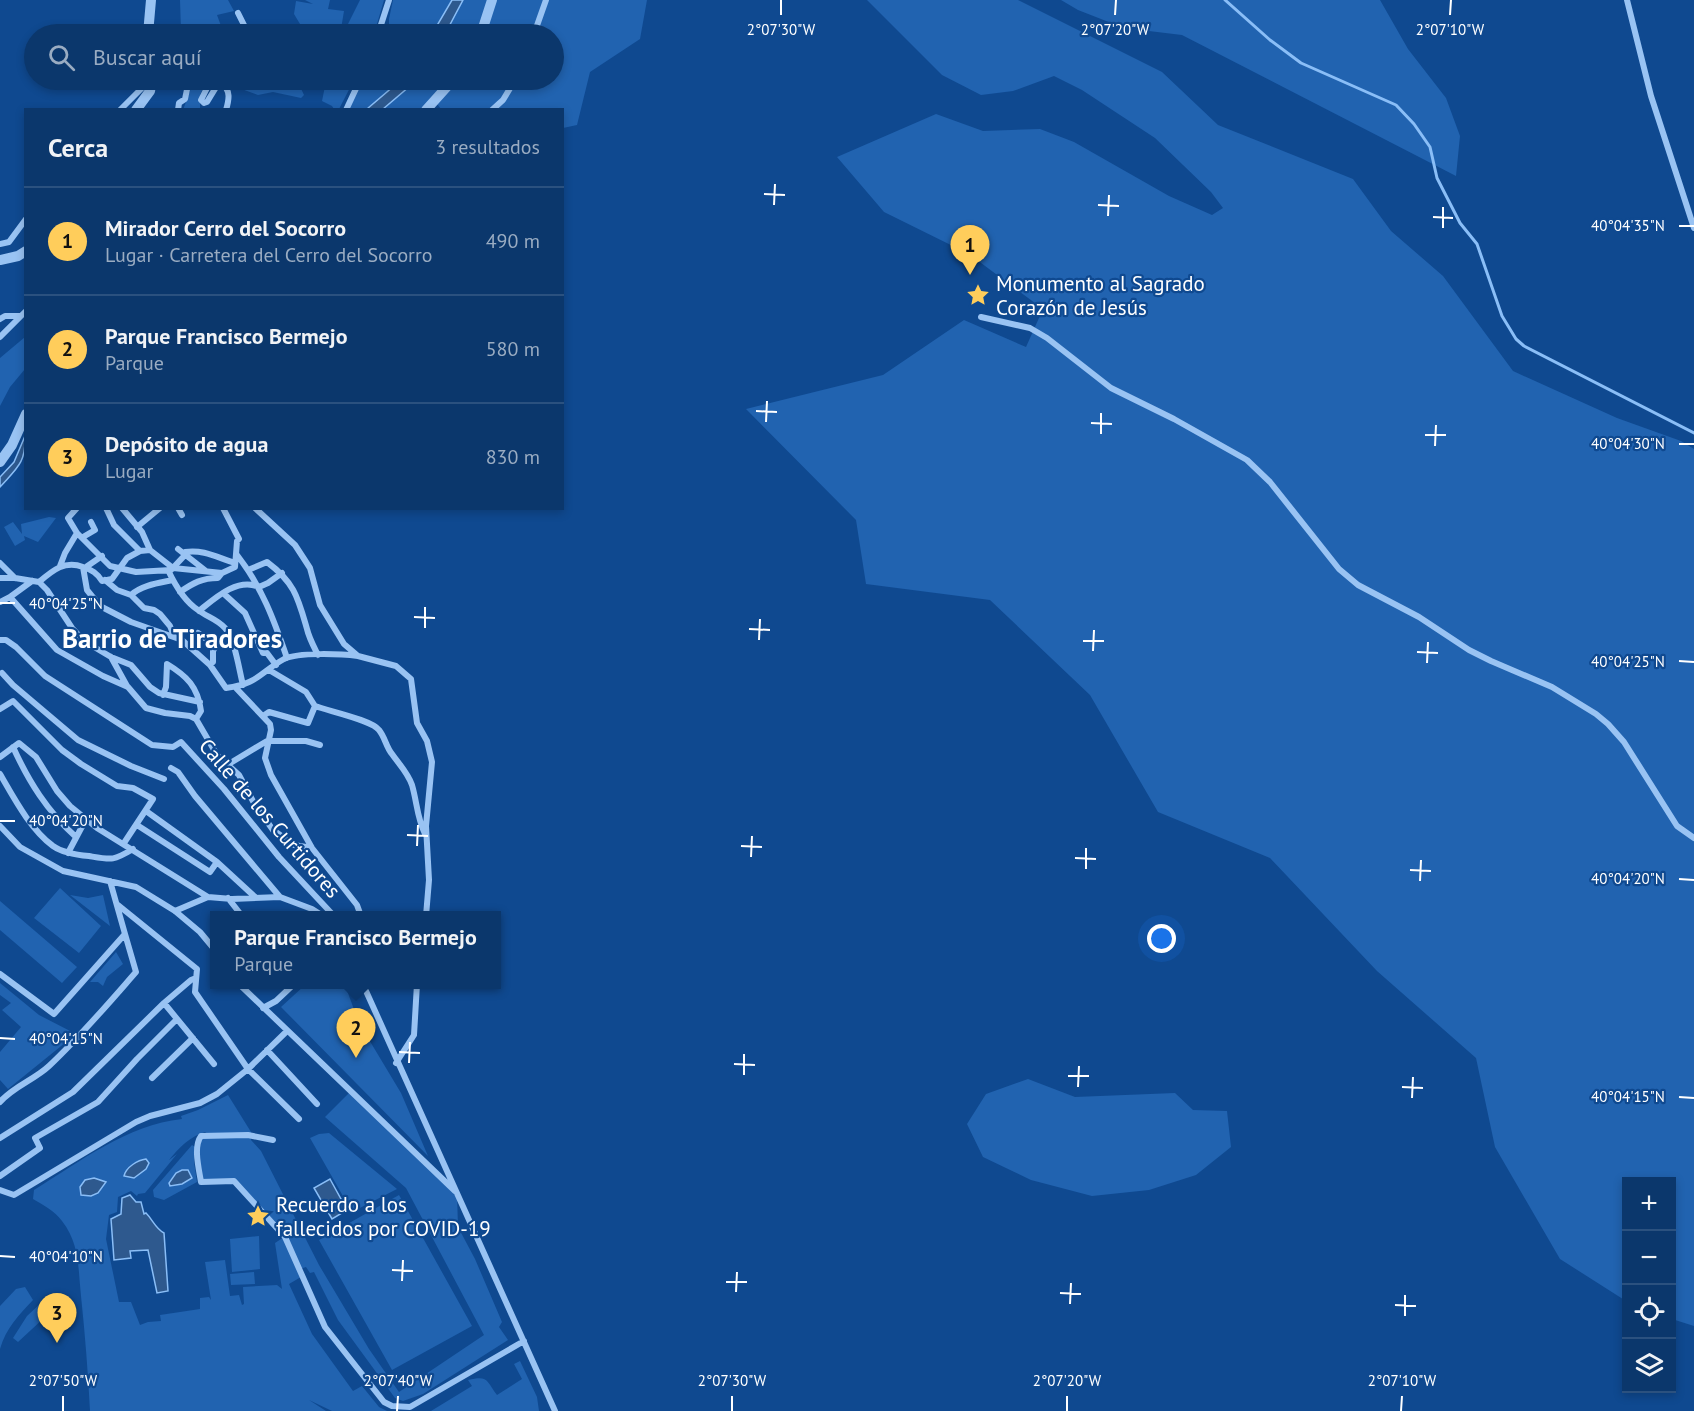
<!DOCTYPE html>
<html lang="es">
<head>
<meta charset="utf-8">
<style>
  :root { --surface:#0b376c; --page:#143f72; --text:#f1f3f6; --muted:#9aacc2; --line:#2b517f; --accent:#ffcd5b }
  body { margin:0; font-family:"PT Sans",sans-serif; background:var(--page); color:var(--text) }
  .controls { position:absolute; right:18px; bottom:18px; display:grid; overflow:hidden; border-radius:0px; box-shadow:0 3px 9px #0003 }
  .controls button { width:54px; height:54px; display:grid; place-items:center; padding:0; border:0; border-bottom:2px solid var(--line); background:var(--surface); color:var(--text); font:30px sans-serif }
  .you { position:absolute; left:1162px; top:939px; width:21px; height:21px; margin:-15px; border:4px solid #fff; border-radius:50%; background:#1a73e8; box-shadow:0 0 0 9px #1a73e833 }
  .badge { display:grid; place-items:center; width:39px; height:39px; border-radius:50%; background:var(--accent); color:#111; font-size:20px; font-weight:700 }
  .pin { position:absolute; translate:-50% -50px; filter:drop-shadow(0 2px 3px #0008) }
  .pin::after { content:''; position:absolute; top:32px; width:21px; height:18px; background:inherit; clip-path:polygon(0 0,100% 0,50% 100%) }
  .popup { position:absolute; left:210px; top:911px; width:291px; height:78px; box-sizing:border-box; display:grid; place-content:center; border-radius:0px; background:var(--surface); filter:drop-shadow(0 2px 4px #0005); font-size:20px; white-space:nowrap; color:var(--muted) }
  .popup b { font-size:22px; color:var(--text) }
  .popup::after { content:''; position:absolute; left:50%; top:100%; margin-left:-12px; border:12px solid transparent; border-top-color:var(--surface) }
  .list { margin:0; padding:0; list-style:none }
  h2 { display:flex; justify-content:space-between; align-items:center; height:78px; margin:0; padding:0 24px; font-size:26px }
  h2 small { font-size:20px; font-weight:400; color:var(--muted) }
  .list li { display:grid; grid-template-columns:39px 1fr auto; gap:18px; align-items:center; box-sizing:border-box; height:108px; padding:0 24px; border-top:2px solid var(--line) }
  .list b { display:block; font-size:22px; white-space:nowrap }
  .list p { margin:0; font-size:20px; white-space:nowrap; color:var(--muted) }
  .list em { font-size:20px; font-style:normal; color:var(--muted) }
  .icon { flex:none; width:33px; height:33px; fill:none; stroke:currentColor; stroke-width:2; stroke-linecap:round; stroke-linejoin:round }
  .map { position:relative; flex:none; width:1694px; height:1411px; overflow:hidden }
  .search { position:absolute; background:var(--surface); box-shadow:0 3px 9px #0003; left:24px; top:24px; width:540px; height:66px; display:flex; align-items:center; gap:15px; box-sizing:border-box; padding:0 21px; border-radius:33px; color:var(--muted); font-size:22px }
  .panel { position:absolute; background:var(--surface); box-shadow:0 3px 9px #0003; left:24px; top:108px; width:540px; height:402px; border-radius:0px }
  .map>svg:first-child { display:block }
</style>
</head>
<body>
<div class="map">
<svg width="1694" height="1411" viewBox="0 0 1694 1411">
  <rect width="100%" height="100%" fill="#0f4990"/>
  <path fill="#2163b0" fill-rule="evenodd" d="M180,0H228L234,11L217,15L224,34H178L181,31Z
    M305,0H330L328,9L344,11L341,29L335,34H306L294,14L296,1L313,4Z
    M360,0H384L374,34H353L348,24Z
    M393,0H647L640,39L590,72L577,125L563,128L562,110L441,109L434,100L423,109L347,110L360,80H554V34H389V19Z
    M867,0H1018L1162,72L1218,125L1353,179L1391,231L1443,276L1513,371L1617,418L1681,441L1694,449V1326L1672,1319V1182H1626V1301L1560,1259L1495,1147L1476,1058L1377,971L1270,858L1158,812L1090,695L990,600L866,584L856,520L746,409L883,375L964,320L1026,347L1043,309L969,254L884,212L837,157L936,114L983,131L1040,129L1074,142L1169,196L1212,215L1223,208L1211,192L1155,138L1082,90L1054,76L1013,91L981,95L942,75Z
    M1061,0H1380L1408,49L1446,98L1460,136L1456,176L1182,35L1124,28L1078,10Z
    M194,80H207L200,95V109L183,110Z
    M293,80H297L304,95L301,98L273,92L258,95L236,87L237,82L292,88Z
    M336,80H354L339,109H334L332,106L322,101L325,86Z
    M25,337V369L10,387L0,406V358Z
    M49,517L56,518L38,542L24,536L25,540L15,546L4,527L13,522L22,534L21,524Z
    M60,888L101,926L79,953L34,918Z
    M70,895L88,898L103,895L110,926Z
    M0,901L77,967L62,983L0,930Z
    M116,952L123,964L107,977L103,986L98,982H90Z
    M0,983L39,1015L76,1034L8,1089L0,1080V1052L21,1027L2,1010L11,1003L0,995Z
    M305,985H345L359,1023L401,1093L428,1156L281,1007Z
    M1028,1079L1075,1097L1175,1093L1193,1110L1227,1111L1231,1147L1196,1175L1149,1190L1092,1196L1031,1180L983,1157L967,1124L986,1094Z
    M350,1092L457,1194L458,1227L475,1259L502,1322L499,1327L508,1340L423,1394L403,1401L395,1398L338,1320L314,1272L310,1273L306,1267L300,1269L301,1277L289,1284L312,1334L353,1391L362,1386L379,1407L387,1411H332L309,1400L326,1411H90C88,1372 85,1334 81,1296C78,1269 80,1244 62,1221C55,1211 43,1205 33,1199L34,1190C81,1161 127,1125 182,1119L181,1116L198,1110L228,1095L251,1132V1140L261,1151L319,1265L369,1349L399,1392L484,1335L406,1188L325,1117ZM205,1132L209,1135L197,1142L201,1182L234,1181L284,1237L275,1243L282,1289L277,1285L243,1287L244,1304L242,1305L239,1295L230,1296L225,1260L205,1262L211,1300L209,1297L200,1298V1309L160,1315L161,1321L148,1322L140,1325L131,1302H119L106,1239L109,1215L117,1212L118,1197L131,1191L137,1196L138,1194L145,1193L177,1154L169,1160C180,1147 189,1137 205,1132Z
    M329,1133L397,1189L352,1212L310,1138L319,1134Z
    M192,1145L195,1147L194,1162L197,1182L164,1200L154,1197L153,1190Z
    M399,1195L472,1326L392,1370L319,1240Z
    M259,1236L260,1269L232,1272L230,1239Z
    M254,1272L255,1284L231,1285L230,1274Z
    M25,1287L33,1300C19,1315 6,1328 0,1349V1306L16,1289Z
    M62,1301L64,1309L44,1318L18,1342L13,1338L27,1316L42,1302Z
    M520,1361L537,1397L539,1411H431L472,1386L468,1380C488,1375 486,1380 497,1395L522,1379L514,1364Z"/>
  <path fill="#2e598e" stroke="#8abef7" stroke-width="1.5" d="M452,0H463L445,34H432Z
    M401,80H417L383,109H367Z
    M25,436C26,463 17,468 0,487V477L14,462Z
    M146,1159L149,1163L146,1169L134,1178L124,1176C126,1167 138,1160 146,1159Z
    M182,1170H188L192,1178L182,1184L170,1186L169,1183L176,1173Z
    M94,1178L106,1182L98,1193L91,1196L81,1195L80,1187L85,1180Z
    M330,1179L347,1210L332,1219L314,1188Z
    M130,1195L136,1202H141L144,1214L146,1213C153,1220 155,1228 164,1233L168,1291L157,1293L148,1250L130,1251L131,1258L114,1260L111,1219L121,1214L122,1198Z"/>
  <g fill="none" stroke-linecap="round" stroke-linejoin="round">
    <path stroke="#8abef7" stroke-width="3" d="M1225,0L1270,40L1301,63L1396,105L1414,124L1430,147L1437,178L1460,223L1477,244L1502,316L1516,339L1524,346L1694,433"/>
    <path stroke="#99c3f3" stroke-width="6" d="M1627,0L1651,96L1694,228
      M238,13L248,33L246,34
      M378,34L389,0
      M534,34L546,0
      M211,80L201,100L204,103L207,102L218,84H222C231,90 229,100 226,110
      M120,110L150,80
      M178,110L179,103L185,99L189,80
      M346,110L360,80
      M492,110L503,100L515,80
      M0,244L9,242L26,219
      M981,317L1030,328L1047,338L1111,388L1174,419L1247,460L1270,482L1339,569L1358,585L1419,617L1469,650L1491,661L1552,687L1596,714L1608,724L1624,742L1677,826L1694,838
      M0,319L5,316H20
      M0,337L26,311
      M77,508L68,518L77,533L110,566L136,572L171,570L185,555V552C204,549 218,558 235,563
      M106,508L114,525L140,551L150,550
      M122,508L142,532L150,550L173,568L222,573L235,567L237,541L239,539L223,508
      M178,508L182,515
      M255,508L295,545L310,568L320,605L344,644L358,656L396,666L411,679L417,723L427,741L432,762L426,826L429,880L426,916
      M137,527L160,508
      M83,537L95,530L91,522
      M178,549L206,571
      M237,555C262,587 274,620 287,658
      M0,563L15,578
      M60,566L65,553L77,533
      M83,567L87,590L100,606L131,622L182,640L210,665L226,688C258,684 259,673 284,659C298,652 342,654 358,656
      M86,567L102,556
      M168,570C175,585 184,601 198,610C207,617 217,619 225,628C235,639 239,670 243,685
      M248,570L267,562C295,583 298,598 307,629C309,638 314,647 318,655
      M0,578H15L39,582L47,590L72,628L84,641L111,657L131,665L150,687L159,693L200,702
      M105,580L117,590L131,595C142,585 159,583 173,580
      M39,582C53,570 65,560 83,567C92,570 97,573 102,581L112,579L127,558L140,551
      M180,592C193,583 202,578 218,578L222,573
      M223,593L245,613L263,653H267L276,665
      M131,595L144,608L154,610L160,614L170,626L174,636
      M10,597L32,581
      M0,602L10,597L57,650L103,676L128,687L146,708L165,713L190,716L196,719L217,755L239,775L254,803L273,830L294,845L312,848
      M199,611C214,599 237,577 259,587L268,583L282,573
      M198,633L216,646L213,651V662L210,665
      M0,640H6L16,647L45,676L152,745L173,747L181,742L224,789L279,857L334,916
      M111,657L127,686
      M269,670L306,692L315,706C328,711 372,720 379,730C385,737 386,747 392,754C399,764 408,773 412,785C417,802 417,818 425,834
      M2,673L13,685L78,740L131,766L164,779
      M235,687L270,724L271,730L265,758L271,775L312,848L357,905L361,916
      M163,695L166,687L167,664C187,676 198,687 201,711L196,719
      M0,709L13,701L62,750L81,764L117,786L133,788L153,799L124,843
      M263,716L269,712L308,723L315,706
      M13,747C29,782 47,811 76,837
      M0,757L19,743L36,757L57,791L70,806L97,828L208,897L232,899L280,897L312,909L323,916
      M227,765L267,741H306L320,745
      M171,768L178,772L195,796L280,897
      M0,774C14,798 30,829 53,846C63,853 77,855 89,856C112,860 113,861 133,849
      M146,811L217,862L255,897
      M137,825L210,872L217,862
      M0,826L20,847L63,871L136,887L175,911L200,932L215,950
      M68,853L86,819
      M228,898L242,916
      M118,905L197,969L195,992L248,1069L299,1119
      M175,911L208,897
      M0,974L54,1014L125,934L110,881
      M239,984L455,1191
      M359,984L366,991L555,1411
      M164,1003L214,1064
      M263,1008L276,1001L294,984
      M267,1050L317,1104
      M396,1063L414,1035L417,984
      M152,1078L193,1038
      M0,1102C14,1086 34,1080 49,1066C80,1037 108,1004 136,972L125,934
      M0,1138L73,1092L164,1003L191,980L196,978
      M273,1140L248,1135L201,1136C193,1147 199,1169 201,1182L234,1181L285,1237L325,1327L384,1402L392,1406L410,1407L524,1341
      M0,1176L40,1148L35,1138L98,1102L137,1059L177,1019
      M0,1190L14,1195L136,1122L150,1116L200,1103L217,1094L248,1069L286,1032"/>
    <path stroke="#99c3f3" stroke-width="10" d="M148,34L151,0
      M481,34L492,0
      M136,110L150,91L152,80
      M426,110L453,80
      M0,260L18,256L26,251
      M0,462L12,445L26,414"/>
  </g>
  <path fill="none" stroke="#fff" stroke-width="2" d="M781,15V0M1115,15L1116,0M1450,15L1451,0M764,194L785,195M774,205L775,184M1098,205L1119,206M1108,216L1109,195M1433,217L1453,218M1679,226H1694M1443,228V207M756,411L777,412M766,422L767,401M1091,423L1112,424M1101,434V413M1425,435H1446M1679,444H1694M1435,446L1436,425M0,603H15M414,617L435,618M425,628V607M749,629L770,630M759,640L760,619M1083,641H1104M1093,651L1094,630M1417,652L1438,653M1679,661L1694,662M1427,663L1428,642M0,821H15M407,835L428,836M417,846L418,825M741,846L762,847M751,857L752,836M1075,858L1096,859M1086,869V848M1410,870L1431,871M1679,879L1694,880M1420,881L1421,860M0,1038L15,1039M399,1052L420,1053M409,1063L410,1042M734,1064L755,1065M744,1075V1054M1068,1076H1089M1078,1087L1079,1066M1402,1087L1423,1088M1679,1097L1694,1098M1412,1098L1413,1077M0,1256L15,1257M392,1270L413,1271M402,1281L403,1260M726,1282H747M736,1292L737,1272M1060,1293L1081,1294M1070,1304L1071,1283M1395,1305L1416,1306M1405,1316V1295M63,1411V1396M397,1411L398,1396M732,1411V1396M1067,1411V1396M1401,1411L1402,1396"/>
  <defs>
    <g id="sight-bare" transform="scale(1.8)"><path d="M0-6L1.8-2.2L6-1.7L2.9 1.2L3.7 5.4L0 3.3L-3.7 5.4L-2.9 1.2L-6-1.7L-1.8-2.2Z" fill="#ffcd5b" stroke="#0f4990" stroke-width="2.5" paint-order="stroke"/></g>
  </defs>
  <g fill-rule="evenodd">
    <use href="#sight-bare" x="978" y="295"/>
    <use href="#sight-bare" x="258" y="1216"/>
  </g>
  <g text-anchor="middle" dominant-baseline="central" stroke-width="4.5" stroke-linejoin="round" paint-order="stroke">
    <g font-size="21" fill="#fff" stroke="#0f4990" text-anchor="start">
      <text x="996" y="283">Monumento al Sagrado<tspan x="996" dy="24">Corazón de Jesús</tspan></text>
      <text x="276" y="1204">Recuerdo a los<tspan x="276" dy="24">fallecidos por COVID-19</tspan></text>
    </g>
    <g font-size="21" fill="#fff" stroke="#0f4990">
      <text transform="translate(270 818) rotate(49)">Calle de los Curtidores</text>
    </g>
    <g font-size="27" font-weight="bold" fill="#fff" stroke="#0f4990">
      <text x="172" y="638">Barrio de Tiradores</text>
    </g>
  </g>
  <g font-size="15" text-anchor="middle" fill="#fff" stroke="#0f4990" stroke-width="4.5" stroke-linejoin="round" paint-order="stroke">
    <text x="781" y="35">2°07'30"W</text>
    <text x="1115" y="35">2°07'20"W</text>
    <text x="1450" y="35">2°07'10"W</text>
    <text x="1628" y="231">40°04'35"N</text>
    <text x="1628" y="449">40°04'30"N</text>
    <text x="66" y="609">40°04'25"N</text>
    <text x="1628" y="667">40°04'25"N</text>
    <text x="66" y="826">40°04'20"N</text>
    <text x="1628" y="884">40°04'20"N</text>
    <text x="66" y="1044">40°04'15"N</text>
    <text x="1628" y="1102">40°04'15"N</text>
    <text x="66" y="1262">40°04'10"N</text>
    <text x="63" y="1386">2°07'50"W</text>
    <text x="398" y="1386">2°07'40"W</text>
    <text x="732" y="1386">2°07'30"W</text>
    <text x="1067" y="1386">2°07'20"W</text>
    <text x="1402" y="1386">2°07'10"W</text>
  </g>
</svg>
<div class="controls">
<button>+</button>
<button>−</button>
<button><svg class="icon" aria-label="locate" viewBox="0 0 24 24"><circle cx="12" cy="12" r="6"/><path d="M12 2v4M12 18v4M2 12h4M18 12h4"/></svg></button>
<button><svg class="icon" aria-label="layers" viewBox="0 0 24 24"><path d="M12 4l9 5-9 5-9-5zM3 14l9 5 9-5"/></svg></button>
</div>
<div class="you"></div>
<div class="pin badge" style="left:970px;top:275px">1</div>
<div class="pin badge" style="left:356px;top:1058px">2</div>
<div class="popup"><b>Parque Francisco Bermejo</b>Parque</div>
<div class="pin badge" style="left:57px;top:1343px">3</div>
<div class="search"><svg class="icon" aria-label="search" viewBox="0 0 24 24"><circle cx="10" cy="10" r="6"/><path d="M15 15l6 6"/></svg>Buscar aquí</div>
<section class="panel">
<h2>Cerca<small>3 resultados</small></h2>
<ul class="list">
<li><span class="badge">1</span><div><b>Mirador Cerro del Socorro</b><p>Lugar · Carretera del Cerro del Socorro</p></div><em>490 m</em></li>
<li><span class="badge">2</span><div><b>Parque Francisco Bermejo</b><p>Parque</p></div><em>580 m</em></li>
<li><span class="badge">3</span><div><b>Depósito de agua</b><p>Lugar</p></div><em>830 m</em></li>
</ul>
</section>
</div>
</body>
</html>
